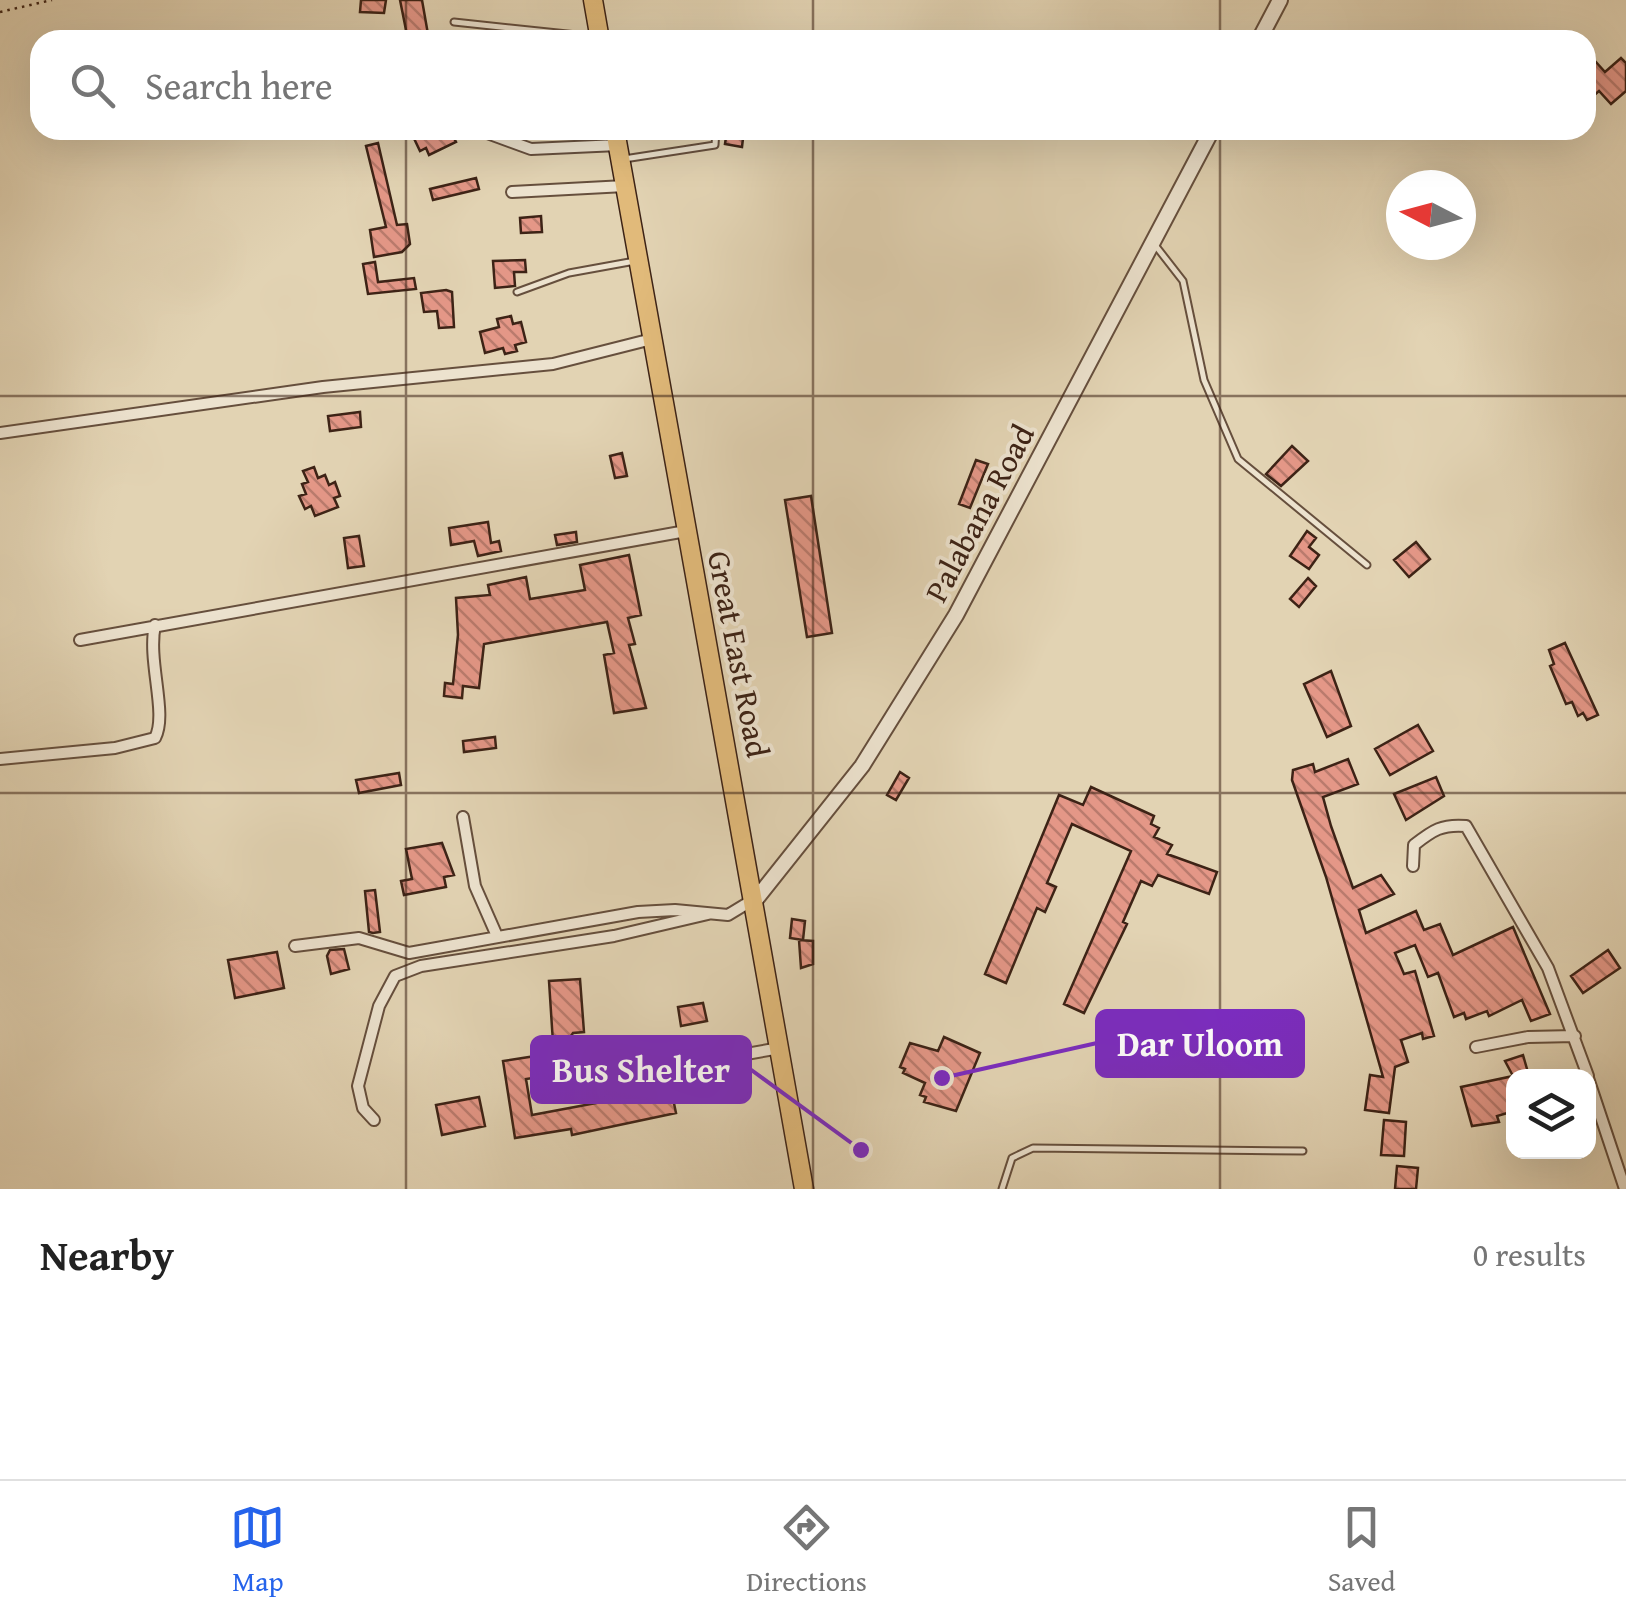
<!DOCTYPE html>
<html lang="en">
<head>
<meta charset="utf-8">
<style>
  :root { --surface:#fff; --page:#f2f2f2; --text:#222; --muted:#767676; --line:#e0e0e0; --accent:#2563eb }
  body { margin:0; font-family:"Gentium Book Plus",serif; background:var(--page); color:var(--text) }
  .controls { position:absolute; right:30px; bottom:30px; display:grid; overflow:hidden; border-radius:20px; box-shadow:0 10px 40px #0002 }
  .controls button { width:90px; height:90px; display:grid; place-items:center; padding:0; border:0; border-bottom:2px solid var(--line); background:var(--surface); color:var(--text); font:50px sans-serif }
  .compass { position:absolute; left:1386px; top:170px; width:90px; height:90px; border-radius:50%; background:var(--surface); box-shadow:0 10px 40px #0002; rotate:276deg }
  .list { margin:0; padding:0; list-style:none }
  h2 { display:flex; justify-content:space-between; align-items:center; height:130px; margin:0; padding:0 40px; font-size:42px }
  h2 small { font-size:32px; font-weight:400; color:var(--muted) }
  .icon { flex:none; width:55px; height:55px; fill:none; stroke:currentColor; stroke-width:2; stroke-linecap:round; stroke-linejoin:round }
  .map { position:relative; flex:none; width:1626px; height:1189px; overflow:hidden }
  .search { position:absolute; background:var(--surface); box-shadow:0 10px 40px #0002; left:30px; right:30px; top:30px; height:110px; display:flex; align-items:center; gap:25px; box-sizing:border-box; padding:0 35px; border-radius:30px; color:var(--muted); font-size:38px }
  .sheet { height:290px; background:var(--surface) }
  nav { display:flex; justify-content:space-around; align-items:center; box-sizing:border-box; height:140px; border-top:2px solid var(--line); background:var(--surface); font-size:28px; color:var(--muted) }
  nav a { display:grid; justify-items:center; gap:5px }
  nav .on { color:var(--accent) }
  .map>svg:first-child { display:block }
</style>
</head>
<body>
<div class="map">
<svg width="1626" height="1189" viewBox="0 0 1626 1189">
  <defs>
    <pattern id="building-back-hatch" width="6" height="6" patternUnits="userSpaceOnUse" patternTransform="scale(2.5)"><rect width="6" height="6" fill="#e49787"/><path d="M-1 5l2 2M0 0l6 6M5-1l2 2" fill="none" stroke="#ba7b6d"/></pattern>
  </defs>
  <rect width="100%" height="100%" fill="#e2d3b3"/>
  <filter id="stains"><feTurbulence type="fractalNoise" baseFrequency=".002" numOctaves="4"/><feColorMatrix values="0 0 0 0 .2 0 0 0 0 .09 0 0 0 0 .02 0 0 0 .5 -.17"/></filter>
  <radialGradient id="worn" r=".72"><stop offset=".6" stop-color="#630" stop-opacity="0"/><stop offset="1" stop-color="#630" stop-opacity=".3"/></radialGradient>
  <path fill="url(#building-back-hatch)" stroke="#3d2316" stroke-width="2.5" d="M361,0H386L384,13L360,12Z
    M400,0H422L429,40H382V35L406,30Z
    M1586,51L1605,72L1621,58L1626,63V91L1611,104L1599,91L1586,102Z
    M410,130H450L456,142L429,155L426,148L420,151Z
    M727,130H744L742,147L725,144Z
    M378,143L397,225L407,224L410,244L402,252L374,257L370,230L386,227L366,146Z
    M476,178L479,189L433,200L430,189Z
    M541,216L542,232L521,233L520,218Z
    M525,260L526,272H514L515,286L495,288L493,261Z
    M375,262L378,282L414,278L416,289L368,294L363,264Z
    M446,290L452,292L454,327L439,328L437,311L424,312L421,293Z
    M511,316L513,324L521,322L526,342L515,345L517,351L505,354L503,348L485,353L480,332L499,327L497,319Z
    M360,412L361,427L330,431L328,416Z
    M1292,446L1308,461L1281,486L1266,474Z
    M622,453L627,476L615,478L610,456Z
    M976,460L988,464L970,508L959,504Z
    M314,467L318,478L325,475L329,485L335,482L340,496L334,498L338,507L315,516L311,506L305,509L299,496L306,494L302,484L308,482L303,471Z
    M811,496L832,633L807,637L785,500Z
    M488,522L491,543L499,541L501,551L478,556L474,541L451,545L449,528Z
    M1307,531L1316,538L1309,547L1319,555L1309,569L1290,556Z
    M576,532L577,542L557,545L555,535Z
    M359,536L364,566L348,568L344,538Z
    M1416,542L1430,559L1409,577L1394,560Z
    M629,555L641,615L628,618L635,644L629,645L646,708L614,713L604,655L614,653L607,622L484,644L479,688L463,686L462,698L444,696L445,683L453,684L458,635L456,598L490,595L488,585L526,577L530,599L585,590L580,565Z
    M1308,578L1316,586L1299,607L1290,599Z
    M1565,643L1598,715L1587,720L1583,713L1578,716L1572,702L1566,704L1550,666L1554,664L1549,650Z
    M1331,671L1351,726L1327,737L1304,684Z
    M1418,725L1433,751L1390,775L1375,749Z
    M495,737L496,748L464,752L463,741Z
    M1348,759L1358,784L1323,797L1331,826L1353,888L1381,875L1394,894L1359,910L1366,933L1416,911L1424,930L1440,924L1453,955L1513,927L1550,1014L1531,1021L1522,1000L1489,1016L1487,1011L1466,1019L1464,1013L1454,1017L1438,973L1428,977L1415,945L1395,953L1404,974L1415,971L1434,1036L1423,1039L1422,1033L1401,1040L1408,1062L1395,1067L1389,1113L1365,1110L1370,1075L1383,1077L1326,877L1292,780L1293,770L1313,764L1315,772Z
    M900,772L909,778L896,800L887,795Z
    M399,773L401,785L359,793L356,780Z
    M1436,777L1444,796L1406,820L1394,794Z
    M1091,787L1154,816L1151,824L1159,828L1154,837L1172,845L1167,854L1217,872L1209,894L1158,875L1152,886L1141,881L1123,922L1127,924L1084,1013L1064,1004L1131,851L1072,824L1047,883L1056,887L1045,912L1037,908L1006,983L985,974L1059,795L1083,805Z
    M442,843L454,875L444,877L446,887L404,895L401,881L412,879L406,849Z
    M375,890L380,932L373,933L369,932L365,891Z
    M792,919L805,921L803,940L790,938Z
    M799,940L813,941V964L801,968Z
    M344,949L349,969L331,974L327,956L330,950Z
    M1608,950L1620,968L1583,993L1571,976Z
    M277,952L284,988L235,998L228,960Z
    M580,979L584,1032L573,1033L567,1042L553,1043L549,981Z
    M703,1003L707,1021L681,1026L678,1007Z
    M944,1037L980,1053L956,1111L924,1102L926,1097L920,1095L925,1083L903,1073L905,1069L900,1067L910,1043L938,1051Z
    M542,1055L546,1076L526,1079L532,1115L671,1089L676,1113L572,1135L571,1129L515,1138L503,1061Z
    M1523,1055L1529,1076H1514V1111L1497,1116L1499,1122L1472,1126L1461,1087L1513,1076L1505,1061Z
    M479,1097L485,1126L442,1135L436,1105Z
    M1384,1120L1406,1122L1404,1156L1381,1155Z
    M1397,1166L1418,1168L1416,1189H1395Z"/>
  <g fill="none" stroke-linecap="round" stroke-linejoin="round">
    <g stroke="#664f3d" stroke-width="9">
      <path id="service" d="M454,22L596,37
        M624,159L715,145L716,130
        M1155,245L1183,281L1204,380L1238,459L1367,565
        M517,292L569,273L635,261
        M1002,1189L1012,1158L1033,1148L1303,1151"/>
    </g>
    <g stroke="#664f3d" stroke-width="14">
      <path id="minor" d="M479,130L531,149L618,145
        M512,192L625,186
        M0,433L323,387L553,364L652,339
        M80,640L686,531
        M0,759L115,748L155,738C168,714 147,661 155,625
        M463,817L475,886L497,936
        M1413,866L1414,845C1433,830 1442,824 1466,826L1548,968L1588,1076
        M295,946L359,938L409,953L638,912L675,910L728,915L756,898
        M1476,1047L1528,1037L1575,1036
        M684,1065L780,1048
        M1588,1078L1625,1189
        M374,1120L363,1108L358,1086L379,1006L395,976L421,966L614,936L708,914"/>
    </g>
    <g stroke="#664f3d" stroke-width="18">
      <path id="tertiary" d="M1259,40L1280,0
        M757,898L862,766L956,615L1212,130"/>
    </g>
    <g stroke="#3d2316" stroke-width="21">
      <path id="trunk" d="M593,0L600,40
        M615,130C677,483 744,836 804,1189"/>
    </g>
    <path stroke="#3d2316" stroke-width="2.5" stroke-dasharray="2.5 5" stroke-linecap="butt" d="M0,12L52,0"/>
    <use href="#service" stroke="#ece2ce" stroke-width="5"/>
    <use href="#minor" stroke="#ece2ce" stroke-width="10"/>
    <use href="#tertiary" stroke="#ece2ce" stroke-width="14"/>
    <use href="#trunk" stroke="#e1ba7a" stroke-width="18"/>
  </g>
  <path fill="none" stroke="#3d2316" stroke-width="2.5" stroke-opacity="0.55" d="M406,0V40M813,0V40M1220,0V40M406,130V1189M813,130V1189M1220,130V1189M0,396H1626M0,793H1626"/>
  <g text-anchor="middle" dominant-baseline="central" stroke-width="8" stroke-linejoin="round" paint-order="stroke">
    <g font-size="32" fill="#3d2316" stroke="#ece2ce">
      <text transform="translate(979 513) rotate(-62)">Palabana Road</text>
      <text transform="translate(739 654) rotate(79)">Great East Road</text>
    </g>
  </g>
  <path fill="none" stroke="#7b2cbf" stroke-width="4" d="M942 1078L1097 1043M861 1150L750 1069"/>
  <g fill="#7b2cbf" stroke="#ece2ce" stroke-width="4">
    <circle cx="942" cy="1078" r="10"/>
    <circle cx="861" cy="1150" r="10"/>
  </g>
  <g fill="#7b2cbf" stroke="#7b2cbf" stroke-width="4">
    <rect x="1097" y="1011" width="206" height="65" rx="10"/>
    <rect x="532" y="1037" width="218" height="65" rx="10"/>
  </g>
  <g font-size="35" text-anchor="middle" font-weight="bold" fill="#fff">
    <text x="1200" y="1056">Dar Uloom</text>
    <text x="641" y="1082">Bus Shelter</text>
  </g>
  <rect width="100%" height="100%" filter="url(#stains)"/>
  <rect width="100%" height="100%" fill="url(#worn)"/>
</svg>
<div class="controls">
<button><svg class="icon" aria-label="layers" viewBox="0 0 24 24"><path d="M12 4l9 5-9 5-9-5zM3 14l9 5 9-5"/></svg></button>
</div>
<svg class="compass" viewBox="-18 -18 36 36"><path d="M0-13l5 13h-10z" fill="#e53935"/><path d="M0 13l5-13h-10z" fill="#767676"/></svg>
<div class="search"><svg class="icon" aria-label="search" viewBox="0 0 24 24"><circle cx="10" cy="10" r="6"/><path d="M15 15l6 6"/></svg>Search here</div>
</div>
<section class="sheet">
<h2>Nearby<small>0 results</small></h2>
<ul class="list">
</ul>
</section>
<nav>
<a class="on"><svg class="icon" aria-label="map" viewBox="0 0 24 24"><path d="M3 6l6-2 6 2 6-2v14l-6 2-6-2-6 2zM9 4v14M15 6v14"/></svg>Map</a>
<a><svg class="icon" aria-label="directions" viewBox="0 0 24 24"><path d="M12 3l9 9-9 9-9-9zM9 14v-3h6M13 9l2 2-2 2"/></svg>Directions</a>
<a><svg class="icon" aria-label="saved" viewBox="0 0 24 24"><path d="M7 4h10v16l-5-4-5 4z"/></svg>Saved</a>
</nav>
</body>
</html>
